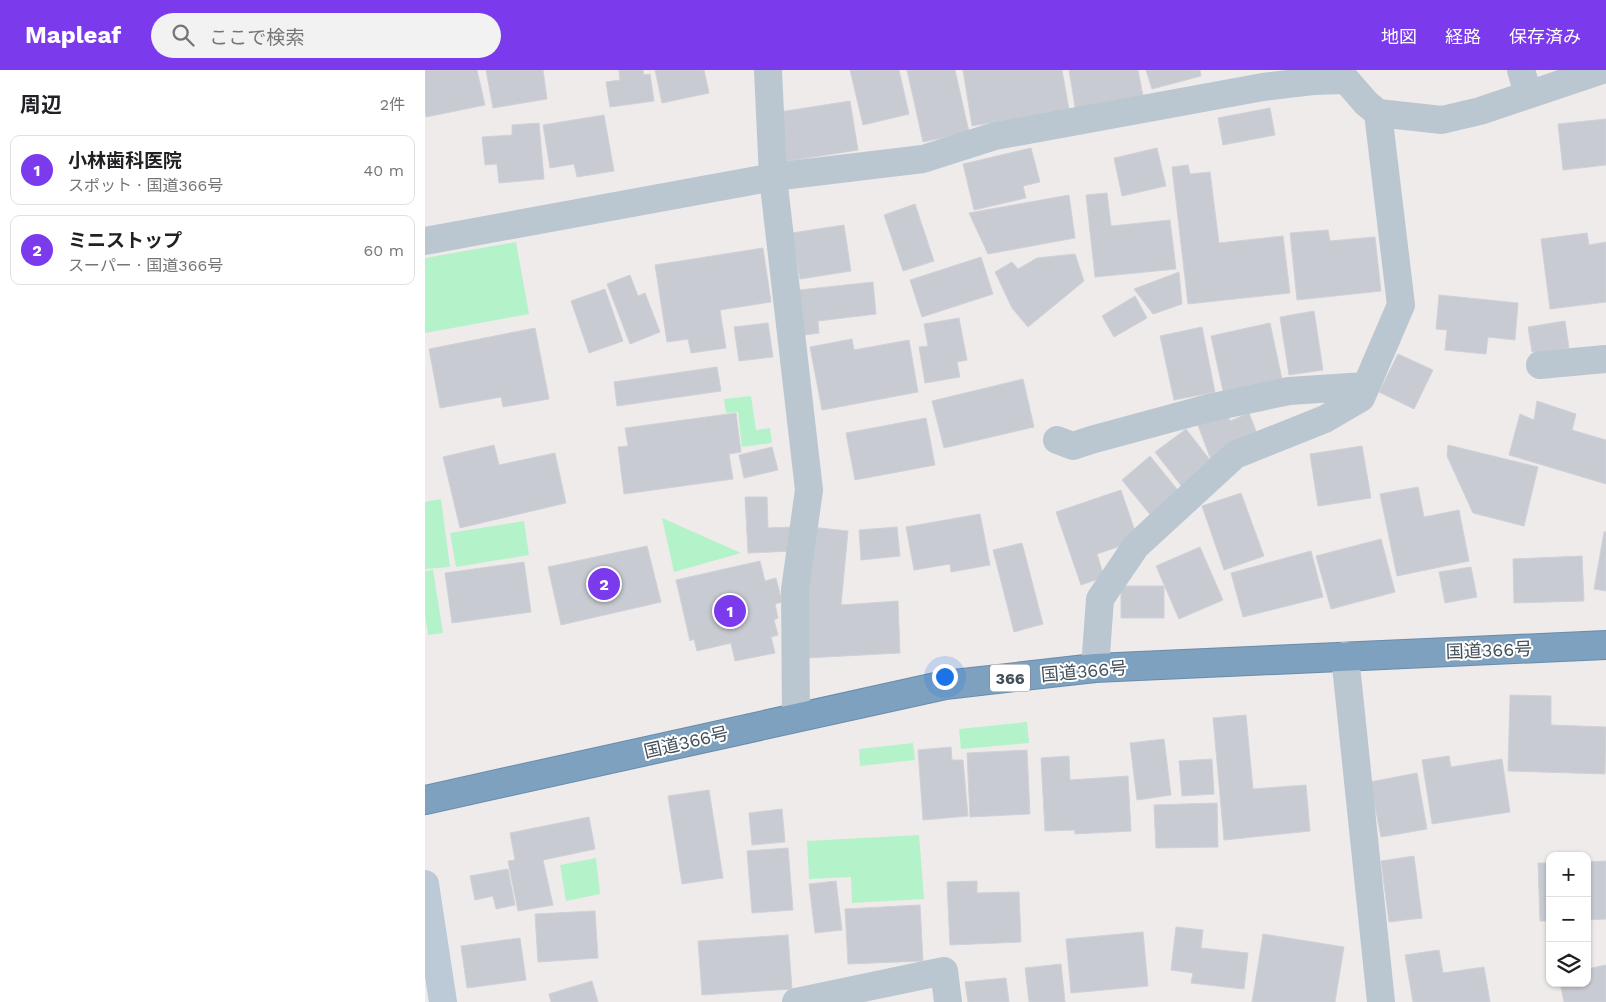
<!DOCTYPE html>
<html lang="ja">
<head>
<meta charset="utf-8">
<style>
  :root { --surface:#fff; --page:#f2f2f2; --text:#202124; --muted:#757577; --line:#e0e0e0; --accent:#7c3aed }
  body { margin:0; font-family:"Work Sans","Noto Sans JP",sans-serif; background:var(--page); color:var(--text) }
  .controls { position:absolute; right:15px; bottom:15px; display:grid; overflow:hidden; border-radius:10px; box-shadow:0 1px 4px #0004 }
  .controls button { width:45px; height:45px; display:grid; place-items:center; padding:0; border:0; border-bottom:1px solid var(--line); background:var(--surface); color:var(--text); font:25px sans-serif }
  .you { position:absolute; left:519px; top:606px; width:18px; height:18px; margin:-12px; border:4px solid #fff; border-radius:50%; background:#1a73e8; box-shadow:0 0 0 8px #1a73e833 }
  .badge { display:grid; place-items:center; width:32px; height:32px; border-radius:50%; background:var(--accent); color:#fff; font-size:16px; font-weight:700 }
  .pin { position:absolute; translate:-50% -50%; border:2px solid #fff; box-shadow:0 1px 5px #0006 }
  .list { margin:0; padding:0; list-style:none }
  h2 { display:flex; justify-content:space-between; align-items:center; height:65px; margin:0; padding:0 20px; font-size:21px }
  h2 small { font-size:16px; font-weight:400; color:var(--muted) }
  .list li { display:grid; grid-template-columns:32px 1fr auto; gap:15px; align-items:center; box-sizing:border-box; height:70px; margin:0 10px 10px; padding:0 10px; border:1px solid var(--line); border-radius:10px }
  .list b { display:block; font-size:19px; white-space:nowrap }
  .list p { margin:0; font-size:16px; white-space:nowrap; color:var(--muted) }
  .list em { font-size:16px; font-style:normal; color:var(--muted) }
  .icon { flex:none; width:28px; height:28px; fill:none; stroke:currentColor; stroke-width:2; stroke-linecap:round; stroke-linejoin:round }
  .map { position:relative; flex:none; width:1181px; height:932px; overflow:hidden }
  header { display:flex; align-items:center; gap:30px; box-sizing:border-box; height:70px; padding:0 25px; background:var(--accent); color:#fff }
  header strong { font-size:24px }
  nav { display:flex; gap:28px; margin-inline-start:auto; font-size:18px }
  .search { width:350px; height:45px; background:var(--page); display:flex; align-items:center; gap:12px; box-sizing:border-box; padding:0 18px; border-radius:28px; color:var(--muted); font-size:19px }
  main { display:flex }
  aside { flex:1; background:var(--surface) }
  .map>svg:first-child { display:block }
</style>
</head>
<body>
<header>
<strong>Mapleaf</strong>
<div class="search"><svg class="icon" aria-label="search" viewBox="0 0 24 24"><circle cx="10" cy="10" r="6"/><path d="M15 15l6 6"/></svg>ここで検索</div>
<nav><a>地図</a><a>経路</a><a>保存済み</a></nav>
</header>
<main>
<aside>
<h2>周辺<small>2件</small></h2>
<ul class="list">
<li><span class="badge">1</span><div><b>小林歯科医院</b><p>スポット · 国道366号</p></div><em>40 m</em></li>
<li><span class="badge">2</span><div><b>ミニストップ</b><p>スーパー · 国道366号</p></div><em>60 m</em></li>
</ul>
</aside>
<div class="map">
<svg width="1181" height="932" viewBox="0 0 1181 932">
  <rect width="100%" height="100%" fill="#efebeb"/>
  <path fill="#b4f2c9" d="M91,172L104,244L0,263V188Z
    M326,326L331,360L345,358L347,373L317,377L313,342L301,343L299,329Z
    M16,429L25,497L0,499V432Z
    M237,448L316,483L249,502Z
    M99,451L104,485L31,497L25,463Z
    M8,500L18,563L3,565L0,544V501Z
    M602,652L604,673L536,679L534,659Z
    M488,673L490,690L435,696L434,679Z
    M494,765L499,829L427,833L426,807L384,809L382,771Z
    M171,788L175,824L141,831L135,795Z"/>
  <path fill="#c8cbd1" stroke="#cfd2d8" d="M0,0H52L60,35L1,47L0,40Z
    M61,0H118L122,29L68,38Z
    M194,0H218L219,5L225,4L229,31L185,37L181,12L195,10Z
    M230,0H279L284,23L237,33Z
    M425,0H474L484,44L438,55Z
    M482,0H530L544,62L498,72Z
    M538,0H637L644,39L547,56Z
    M644,0H713L719,31L651,43Z
    M721,0H775L776,6L727,19Z
    M425,31L433,80L357,92L348,43Z
    M845,38L850,65L798,75L793,48Z
    M179,45L189,101L152,107L149,94L125,98L118,55Z
    M1181,49V95L1138,100L1133,54Z
    M114,53L119,109L74,113L72,94L60,95L57,67L87,65V55Z
    M606,78L615,112L598,116L601,128L549,140L538,94Z
    M732,78L741,116L697,126L689,88Z
    M763,95L765,104L785,102L794,173L858,166L865,223L763,234L747,97Z
    M682,123L686,156L745,150L751,199L670,207L661,125Z
    M644,125L650,168L563,184L544,143Z
    M490,134L509,191L478,201L459,145Z
    M419,155L426,201L375,209L367,163Z
    M903,160L905,171L950,167L956,221L872,230L865,163Z
    M1162,163L1164,175L1181,172V232L1125,239L1116,169Z
    M338,178L346,232L295,240L301,278L266,283L263,269L242,272L230,195Z
    M650,184L659,211L603,257L587,238L570,202L587,192L593,199L612,188Z
    M556,187L568,224L497,247L485,210Z
    M754,202L757,234L728,244L709,219Z
    M205,205L213,226L220,223L235,262L205,274L182,214Z
    M448,212L451,244L393,251L394,263L379,265L374,220Z
    M180,219L198,271L164,283L146,231Z
    M1014,225L1093,233L1090,270L1063,267L1061,284L1020,280L1022,260L1011,259Z
    M710,226L722,248L689,267L677,246Z
    M889,241L898,300L864,305L855,247Z
    M534,248L542,290L532,292L535,307L500,313L494,277L503,276L499,254Z
    M1140,251L1144,278L1107,282L1103,257Z
    M343,253L348,287L314,291L309,257Z
    M845,253L857,309L798,321L786,266Z
    M777,257L790,322L749,330L735,266Z
    M110,258L124,329L78,337L76,327L15,338L4,279Z
    M427,269L429,280L484,270L493,322L397,340L385,277Z
    M973,284L1008,300L989,339L954,322Z
    M292,297L296,321L192,336L189,312Z
    M598,309L609,357L519,378L507,331Z
    M1112,331L1151,344L1147,360L1181,370V414L1084,385L1095,344L1109,350Z
    M801,339L805,351L824,343L834,369L786,390L771,350Z
    M311,343L316,382L304,384L308,409L199,424L193,377L203,376L200,358Z
    M501,348L510,395L430,410L421,363Z
    M761,359L792,399L761,422L730,382Z
    M69,375L74,395L130,383L141,433L35,458L18,387Z
    M1023,375L1113,397L1099,456L1048,443L1022,386Z
    M937,376L946,428L893,436L885,384Z
    M347,377L353,400L319,408L314,385Z
    M725,386L756,424L727,447L697,410Z
    M993,417L999,447L1034,440L1044,491L972,506L955,424Z
    M696,420L713,470L672,484L679,507L656,515L631,442Z
    M816,423L839,486L799,500L777,436Z
    M320,427H342L343,458L367,457L368,481L323,483Z
    M555,444L565,495L526,502L525,494L489,500L481,457Z
    M385,457L423,461L416,535L473,531L475,583L381,588Z
    M472,457L475,486L436,490L434,460Z
    M1179,462H1181V521L1169,519Z
    M956,469L970,522L906,539L891,486Z
    M597,473L618,554L589,562L568,480Z
    M222,476L236,532L136,555L123,497Z
    M775,477L798,530L754,549L731,496Z
    M886,481L898,527L818,547L806,503Z
    M1157,486L1159,531L1089,533L1088,489Z
    M335,491L340,511L351,508L357,532L350,534L353,548L349,550L353,565L346,567L350,583L310,591L306,573L272,581L269,569L265,571L251,510Z
    M99,492L106,542L27,553L20,503Z
    M1046,497L1052,527L1020,533L1014,502Z
    M696,516H739V548H696Z
    M1085,625L1126,626V655L1181,657L1180,704L1083,701Z
    M821,645L828,719L881,715L885,761L799,770L788,648Z
    M739,669L746,725L712,730L705,673Z
    M526,677L527,690H538L543,746L498,750L493,680Z
    M602,680L605,744L545,747L542,683Z
    M644,686L645,710L703,706L706,761L650,764V760L620,761L616,688Z
    M1024,686L1026,697L1077,689L1085,742L1007,754L997,690Z
    M787,689L789,724L757,726L754,691Z
    M992,703L1002,759L956,767L945,712Z
    M284,720L298,808L257,814L243,726Z
    M792,733L793,777L731,778L729,735Z
    M357,739L360,772L327,775L324,743Z
    M164,747L170,779L118,790L128,835L93,841L83,791L90,790L85,763Z
    M363,778L368,840L327,843L322,781Z
    M989,786L997,848L964,852L956,791Z
    M1181,791V849L1162,850V792Z
    M1113,793H1125V851H1115Z
    M83,799L90,835L71,839L68,826L50,830L45,806Z
    M411,811L417,860L390,863L384,814Z
    M552,811V823L594,822L596,872L525,875L522,812Z
    M495,835L498,891L423,894L420,839Z
    M170,841L173,888L113,892L110,844Z
    M751,857L778,860L776,878L823,883L819,919L766,913L768,903L746,900Z
    M718,862L723,916L646,923L641,869Z
    M838,864L919,877L910,932H827Z
    M363,865L367,919L277,925L273,871Z
    M95,868L101,910L42,918L36,876Z
    M1014,880L1018,903L1059,897L1065,932H988L980,885Z
    M636,894L640,932H604L600,898Z
    M1181,895V932H1139L1135,913H1162V899Z
    M581,908L584,932H543L540,912Z
    M167,911L173,932H126L124,924Z"/>
  <g fill="none" stroke-linecap="round" stroke-linejoin="round">
    <g stroke="#698cac" stroke-width="30">
      <path id="highway" d="M0,730L520,615L670,598L1181,575"/>
    </g>
    <path stroke="#bbc7d0" stroke-width="28" d="M343,0L348,107L384,420L370,520L371,647
      M1096,0L1103,24
      M0,171L348,107L498,89L570,66L838,17L888,11L921,10L941,33L953,43L1017,50L1055,41L1177,0
      M1115,295L1181,289
      M632,370L648,376L666,370L784,338L864,321L940,316
      M920,586L956,932
      M670,598L675,529L711,476L810,385L900,349L936,328L976,235L953,43
      M371,932L519,901L523,932"/>
    <path stroke="#bccad7" stroke-width="28" d="M0,814L18,932"/>
    <use href="#highway" stroke="#7ea1c0" stroke-width="28"/>
  </g>
  <g text-anchor="middle" dominant-baseline="central" stroke-width="4" stroke-linejoin="round" paint-order="stroke">
    <rect fill="#fff" stroke="#7b848c" stroke-width="1" x="565" y="594.5" width="40" height="27" rx="4"/>
    <g font-size="16" font-weight="bold" fill="#43505a">
      <text x="585" y="608">366</text>
    </g>
    <g font-size="18" fill="#43505a" stroke="#fff">
      <text transform="translate(1064 580) rotate(-2)">国道366号</text>
      <text transform="translate(659 601) rotate(-5)">国道366号</text>
      <text transform="translate(261 672) rotate(-13)">国道366号</text>
    </g>
  </g>
</svg>
<div class="controls">
<button>+</button>
<button>−</button>
<button><svg class="icon" aria-label="layers" viewBox="0 0 24 24"><path d="M12 4l9 5-9 5-9-5zM3 14l9 5 9-5"/></svg></button>
</div>
<div class="you"></div>
<div class="pin badge" style="left:305px;top:541px">1</div>
<div class="pin badge" style="left:179px;top:514px">2</div>
</div>
</main>
</body>
</html>
